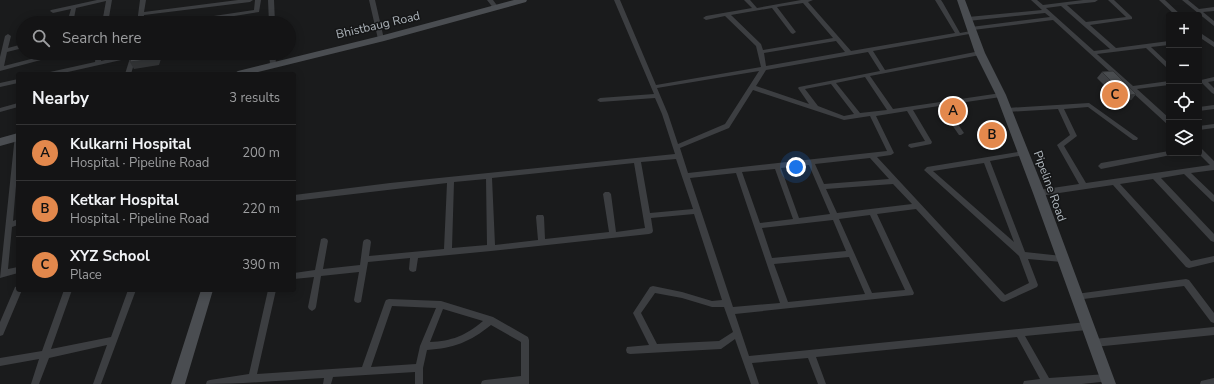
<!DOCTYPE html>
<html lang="en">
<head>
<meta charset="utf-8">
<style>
  :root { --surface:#141415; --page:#212122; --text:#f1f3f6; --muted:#9d9ea0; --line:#333334; --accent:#e3884c }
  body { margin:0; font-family:"Nunito Sans",sans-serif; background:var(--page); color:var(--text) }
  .controls { position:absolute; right:12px; top:12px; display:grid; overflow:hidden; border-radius:4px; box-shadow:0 2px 10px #0003 }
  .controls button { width:36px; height:36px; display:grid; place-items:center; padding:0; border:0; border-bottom:1px solid var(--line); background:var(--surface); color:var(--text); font:20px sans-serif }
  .you { position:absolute; left:796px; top:167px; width:14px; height:14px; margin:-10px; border:3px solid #fff; border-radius:50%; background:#1a73e8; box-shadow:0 0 0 6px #1a73e833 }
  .badge { display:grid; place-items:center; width:26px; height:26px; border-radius:50%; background:var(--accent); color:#111; font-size:13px; font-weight:700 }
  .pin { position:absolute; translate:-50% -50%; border:2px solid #fff; box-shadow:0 1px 4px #0006 }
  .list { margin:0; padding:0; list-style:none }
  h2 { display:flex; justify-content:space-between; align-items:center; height:52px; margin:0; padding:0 16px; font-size:17px }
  h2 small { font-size:13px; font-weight:400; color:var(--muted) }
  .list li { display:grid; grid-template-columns:26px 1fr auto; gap:12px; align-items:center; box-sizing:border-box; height:56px; padding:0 16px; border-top:1px solid var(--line) }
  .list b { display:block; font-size:15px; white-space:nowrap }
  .list p { margin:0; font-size:13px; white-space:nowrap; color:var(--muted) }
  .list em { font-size:13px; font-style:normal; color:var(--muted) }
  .icon { flex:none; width:22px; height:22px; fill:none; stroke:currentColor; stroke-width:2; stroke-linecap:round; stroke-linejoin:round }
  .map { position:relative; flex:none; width:1214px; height:384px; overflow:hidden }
  .search { position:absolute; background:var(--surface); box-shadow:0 2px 10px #0003; left:16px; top:16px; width:280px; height:44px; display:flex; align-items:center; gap:10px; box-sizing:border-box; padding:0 14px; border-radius:22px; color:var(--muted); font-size:15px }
  .panel { position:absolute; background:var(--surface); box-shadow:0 2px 10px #0003; left:16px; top:72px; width:280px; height:220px; border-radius:4px }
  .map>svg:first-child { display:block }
</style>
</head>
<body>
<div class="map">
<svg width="1214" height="384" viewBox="0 0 1214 384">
  <rect width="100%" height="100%" fill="#1a1b1c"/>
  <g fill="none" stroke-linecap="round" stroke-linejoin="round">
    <path fill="#3c3e41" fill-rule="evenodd" d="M97,0H112L108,23H102L106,1L76,8L73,23H67L71,9L53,13L50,11L51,10Z
      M140,0H146L144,12L238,0H253L250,2L144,15L143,23H137Z
      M255,0H261L259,12L191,23H185L184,22L187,20L254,10Z
      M268,0H274L275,23H269Z
      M369,0H375L384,39L383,40L381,41L378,39Z
      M487,0H493L499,8L498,9H494Z
      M614,0H620L656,85L761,67L756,46L725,16L706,20L703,18L706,16L752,8L744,0H750L757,8L801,0H813L808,2L851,51L955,33L935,0H941L943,3L960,33L971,31L968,29L971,27L1050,17L1045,13L968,21L965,19L968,17L1042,10L1031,0H1037L1043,5L1083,0H1098L1095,2L1067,5L1086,22L1126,17L1108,0H1114L1132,17V19L1090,25L1116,48L1169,41V45L1151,47L1169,64V69L1167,68L1146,48L1097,54L1133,86L1169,81V85L1137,89L1169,118V124H1167L1053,20L973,30L976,32L975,33L873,51L885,70L980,51L982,52V54L980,55L870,76L893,109L1001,93L1004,95L1001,97L945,105L964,133L961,135H959L939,106L913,110L932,142L931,144L911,148L908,146L909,144L925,141L907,111L876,116L894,153L891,155L877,157L1005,295L1029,283L1019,256L924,170L927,167L1024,151H1026L1027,153L1026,155H1024L990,161L1025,252L1062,256L1065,257L1066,259L1065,261L1062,262L1028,259L1038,285L1037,287L1004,302L1001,301L916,209L877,214L914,293L913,295L735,314L749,356L1087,322L1090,323L1091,326L1090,329L1087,330L1025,336L1049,378L1107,374L1110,375L1111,378L1110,381L1082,384H1023L1024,381L1040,379L1017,337L816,357L826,384H818L808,358L752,363L759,384H751L735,339L721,349L630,354L627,353L626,350L627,347L649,345L633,313L650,287L653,286L682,292L712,301L722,300L694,214L651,218L653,231L652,233L649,234L491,251L418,258L416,271L413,272L410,271L409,269L410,258L368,262L361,302L358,303L355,302L354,300L359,272L321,276L316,307L315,309L312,311L309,309L308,307L314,277L294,279V273L315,270L321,239L324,238L327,239L328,241L323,269L360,265L363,242L364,240L367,239L370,240L371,242L369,256L444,249L447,183L294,201V195L390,183L675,154L662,114L655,98L600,102L597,100L600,98L654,94ZM803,3L833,38L763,50L761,44L731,15L772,8L791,33L793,34L796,32L777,7ZM1061,6L1110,49L1094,51L1046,8ZM836,41L845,52L766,66L764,53ZM868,52L880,71L799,87L798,88L809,104L756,86L766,70ZM759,71L725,124L678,144L668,114L657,88ZM865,77L887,110L860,113L836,83ZM831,84L854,114L844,116L818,106L805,89ZM753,90L844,120L870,116L887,151L688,173L680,148L729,128ZM870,158L889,179L824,184L815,164ZM676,159L693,209L650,213L641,162ZM634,163L645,228L616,232L611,194L609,192H605L603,194L609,232L545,239L544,217L543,215H537L536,217L538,240L495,245L492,178ZM984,163L1014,242L933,171ZM809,165L830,214L799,218L781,168ZM775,169L793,219L760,223L742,172ZM736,173L780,303L733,307L690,178ZM486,179L487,245L452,248L454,182ZM893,184L912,204L837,213L826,189ZM870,215L905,290L872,293L839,219ZM833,220L846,251L772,258L762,228ZM849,257L865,294L788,302L774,264ZM655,293L682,298L712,307H724L733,332L719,341L657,344L641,313Z
      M1159,0H1165L1181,15H1175Z
      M1182,0H1188L1199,9L1214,7V11L1203,12L1214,21V26Z
      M1199,32L1214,42V47L1199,37Z
      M8,34L11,36L8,48L23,44V48L7,52L4,66L54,53H64L63,54L0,71V57L5,36Z
      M96,53H102L101,61L134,53H153L150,55L136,57L131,74H125L130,58L59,74H47L50,72L95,62Z
      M269,53H275L276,64L275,65L273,66L270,64Z
      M1214,77V81L1208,82L1214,88V94L1212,93L1200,81L1201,80Z
      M18,79V83L0,87V83Z
      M18,103V107L0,112V108Z
      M1089,103L1138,138L1137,140H1133L1088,107L1064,109L1077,136L1064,146L1086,183L1210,165L1198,153H1199V148H1201L1214,161V170L1191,173L1214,195V202L1212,201L1184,174L1161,178L1214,234V242L1211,241L1153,179L1120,184L1191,261L1214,256V262L1189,268L1186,267L1113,185L1039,196L1037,195L1035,193L1037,191L1039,190L1079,184L1057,145L1070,135L1058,109L1007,112L1004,110L1007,108Z
      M1214,105V109L1199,111V107Z
      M1214,124V128L1199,130V126Z
      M15,135H18V162L13,221L18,219V225L12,227L8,269L18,267V273L0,278Z
      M1169,151V153H1172L1171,155L1101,169L1098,166L1101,163Z
      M1186,279L1189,280L1214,313V323L1211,322L1184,286L1076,300L1073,299L1072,297L1073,295L1076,294Z
      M18,286V290H22L3,335L0,336V322L15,287Z
      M64,290H72L51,349L111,337L128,290H136L101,384H93L107,345L49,358L39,384H31L39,359L0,366V358L42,351Z
      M268,290H276L257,374L362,367L385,302L386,300L389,299L441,301L493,317L528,337L529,340V384H481L482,381L485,380L521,376V342L491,325C470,342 454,348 427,350L423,368V384H415V372L333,377L331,384H323L324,378C285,380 245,384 206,384L207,381L210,380L249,374ZM392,306L436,308L420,346L416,364L371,367ZM443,309L483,321C465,336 452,341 430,342Z
      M1214,327V335L1094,347L1091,346L1090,343L1091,340L1094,339Z
      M1214,378V384H1200L1201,381Z"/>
    <path fill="#4a4d51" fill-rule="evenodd" d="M514,0H527L526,2L384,41L250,74H233L238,71L380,36Z
      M957,0H965L985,53L1006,95L1045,193L1116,384H1102L1033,193L996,95L975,53Z
      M18,133V141L0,146V138Z
      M201,290H213L185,384H171Z"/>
  </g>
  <path fill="#3f4144" d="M1102,72L1136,94L1131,100L1114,103L1101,89L1104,85L1097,78Z
    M952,105L963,110L960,114L954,115L950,109Z"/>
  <path fill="#333537" d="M156,53H157L161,59L159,65L134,69L130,62Z
    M1136,94L1131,100L1114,103L1119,97Z
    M963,110L960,114L954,115L956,111Z"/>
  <path fill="#494c4f" stroke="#333537" d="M149,53H156L154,59L130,62L132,55Z
    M1113,71L1136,94L1119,97L1105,83L1111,81L1102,72Z
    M958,104L963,110L956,111L952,105Z"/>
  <g text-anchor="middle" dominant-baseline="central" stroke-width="3" stroke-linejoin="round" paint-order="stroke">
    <g font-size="12" fill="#aeb5bb" stroke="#151617">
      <text transform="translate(378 25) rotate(-13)">Bhistbaug Road</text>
      <text transform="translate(1050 186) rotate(70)">Pipeline Road</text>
    </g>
  </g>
</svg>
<div class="controls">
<button>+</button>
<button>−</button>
<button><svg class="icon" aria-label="locate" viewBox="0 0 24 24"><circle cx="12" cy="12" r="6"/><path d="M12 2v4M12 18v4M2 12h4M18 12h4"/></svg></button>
<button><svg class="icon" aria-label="layers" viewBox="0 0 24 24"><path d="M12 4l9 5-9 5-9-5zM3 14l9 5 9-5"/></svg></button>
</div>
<div class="you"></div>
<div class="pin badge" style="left:953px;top:111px">A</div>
<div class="pin badge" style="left:992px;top:135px">B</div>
<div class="pin badge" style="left:1115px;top:95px">C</div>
<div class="search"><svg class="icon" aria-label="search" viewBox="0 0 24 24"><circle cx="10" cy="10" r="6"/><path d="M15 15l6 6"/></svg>Search here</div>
<section class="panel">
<h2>Nearby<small>3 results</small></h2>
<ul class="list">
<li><span class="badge">A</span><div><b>Kulkarni Hospital</b><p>Hospital · Pipeline Road</p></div><em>200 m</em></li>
<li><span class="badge">B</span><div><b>Ketkar Hospital</b><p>Hospital · Pipeline Road</p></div><em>220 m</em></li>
<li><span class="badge">C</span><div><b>XYZ School</b><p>Place</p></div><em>390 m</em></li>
</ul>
</section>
</div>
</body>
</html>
